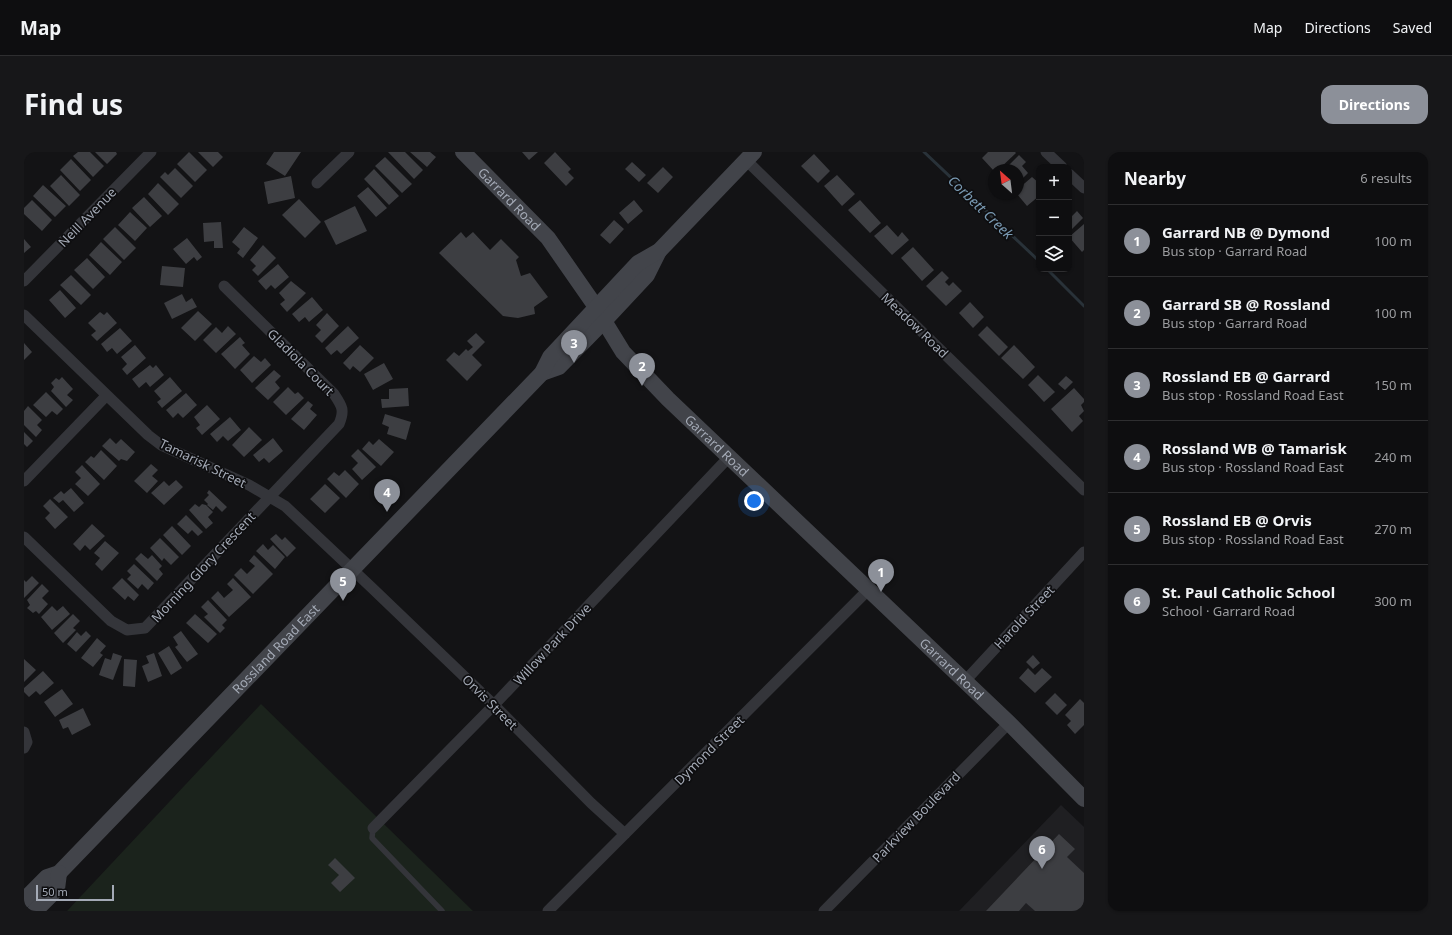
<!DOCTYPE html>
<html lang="en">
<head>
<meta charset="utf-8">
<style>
  :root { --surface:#0e0e10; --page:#171719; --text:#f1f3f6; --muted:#9b9c9f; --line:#2e2e30; --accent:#8c9099 }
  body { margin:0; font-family:"Noto Sans",sans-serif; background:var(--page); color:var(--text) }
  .controls { position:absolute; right:12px; top:12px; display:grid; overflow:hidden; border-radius:8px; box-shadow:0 1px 3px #0004 }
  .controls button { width:36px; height:36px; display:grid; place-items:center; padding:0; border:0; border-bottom:1px solid var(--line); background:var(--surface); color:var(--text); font:20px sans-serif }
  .compass { position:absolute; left:964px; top:12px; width:36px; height:36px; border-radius:50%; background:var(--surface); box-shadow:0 1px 3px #0004; rotate:332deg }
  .scale { position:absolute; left:12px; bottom:10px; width:78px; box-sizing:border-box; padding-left:4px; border:2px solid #a4aab6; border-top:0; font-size:11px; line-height:14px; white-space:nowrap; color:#a4aab6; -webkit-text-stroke:3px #0e0e10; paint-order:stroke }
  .you { position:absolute; left:730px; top:349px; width:14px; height:14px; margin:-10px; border:3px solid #fff; border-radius:50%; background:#1a73e8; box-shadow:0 0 0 6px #1a73e833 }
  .badge { display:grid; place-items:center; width:26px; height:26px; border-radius:50%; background:var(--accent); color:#fff; font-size:13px; font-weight:700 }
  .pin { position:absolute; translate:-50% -33px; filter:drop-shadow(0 1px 2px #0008) }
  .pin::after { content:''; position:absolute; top:21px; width:14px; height:12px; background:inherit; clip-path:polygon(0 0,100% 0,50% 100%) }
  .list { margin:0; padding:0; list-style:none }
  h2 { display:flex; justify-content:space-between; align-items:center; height:52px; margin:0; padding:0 16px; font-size:17px }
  h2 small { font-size:13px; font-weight:400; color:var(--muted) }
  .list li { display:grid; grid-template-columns:26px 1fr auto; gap:12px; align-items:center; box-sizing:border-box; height:72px; padding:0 16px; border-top:1px solid var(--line) }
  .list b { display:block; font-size:15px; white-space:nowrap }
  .list p { margin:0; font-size:13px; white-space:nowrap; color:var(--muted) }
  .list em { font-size:13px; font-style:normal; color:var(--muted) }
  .icon { flex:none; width:22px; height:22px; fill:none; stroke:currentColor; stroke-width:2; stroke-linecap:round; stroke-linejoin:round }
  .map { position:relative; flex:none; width:1060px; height:759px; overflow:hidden; border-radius:12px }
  header { display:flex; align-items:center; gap:24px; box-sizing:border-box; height:56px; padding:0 20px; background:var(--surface); border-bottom:1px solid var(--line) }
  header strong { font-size:19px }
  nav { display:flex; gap:22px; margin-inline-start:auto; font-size:14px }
  .intro { display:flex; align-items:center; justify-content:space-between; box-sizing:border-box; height:96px; padding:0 24px }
  h1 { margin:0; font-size:28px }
  .button { padding:10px 18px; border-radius:12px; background:var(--accent); color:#fff; font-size:14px; font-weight:700 }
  main { display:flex; gap:24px; padding:0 24px }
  aside { flex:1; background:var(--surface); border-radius:12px; box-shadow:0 1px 3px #0004 }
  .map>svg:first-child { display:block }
</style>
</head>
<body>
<header>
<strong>Map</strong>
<nav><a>Map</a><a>Directions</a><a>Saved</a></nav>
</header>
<div class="intro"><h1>Find us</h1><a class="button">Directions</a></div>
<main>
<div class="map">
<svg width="1060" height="759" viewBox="0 0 1060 759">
  <rect width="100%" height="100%" fill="#131315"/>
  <path fill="#1f1f22" d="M1037,653L1060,675V759H935Z"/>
  <path fill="#1b231c" d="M237,552L449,759H43Z"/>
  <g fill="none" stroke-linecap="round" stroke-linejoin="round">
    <path stroke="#293239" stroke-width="3" d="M900,0L1015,109
      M1023,117L1060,154"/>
  </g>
  <path fill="#3d3e42" d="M54,0H66L80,14L69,25L49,4Z
    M71,0H92L93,2L83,12Z
    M165,0L183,18L171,30L153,12Z
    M174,0H194L199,5L189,15Z
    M250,0H277L261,24L242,12Z
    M364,0H381L399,18L390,27Z
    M386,0H406L412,5L403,15Z
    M498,0H514L505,8Z
    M531,0L547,17L544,20L550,26L542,34L520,11Z
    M964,0H991L992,1L974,18L970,19L958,6Z
    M790,2L806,19L794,31L777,14Z
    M995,3L1002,10L998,14L1004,21L994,31V18H980Z
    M361,5L388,32L378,41L351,14Z
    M47,7L67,28L56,39L36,18Z
    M608,10L622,23L615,30L601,17Z
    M639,15L649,25L634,41L623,31Z
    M151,16L169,34L157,46L136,25L141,20L144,23Z
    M350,17L375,44L365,53L340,27Z
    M37,23L56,43L45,54L26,34Z
    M813,23L831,42L818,54L800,34Z
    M267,24L271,46L244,52L240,30Z
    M1008,25L1015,31V44L1003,54L993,42L994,37Z
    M134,31L155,52L144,63L124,42Z
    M19,33L42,54L31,65L9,44Z
    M344,35L363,56L352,65L333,44Z
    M120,45L138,64L126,75L108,56Z
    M275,47L297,70L281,86L258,63Z
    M8,48L28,68L18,79L0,62V56Z
    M610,48L619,59L604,72L595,61Z
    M836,48L857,71L846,81L824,58Z
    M331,54L343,79L312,93L300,69Z
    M1053,59L1059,66L1045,80V60L1048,64Z
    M106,60L123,76L111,89L94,73Z
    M590,68L600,77L586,92L576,83Z
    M197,70L199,96H190V89L180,90L179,71Z
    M1060,72V98L1058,100L1045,85Z
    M863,73L874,85L878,80L885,88L868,103L850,84Z
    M91,75L112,96L100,108L79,87Z
    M220,75L234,86L219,106L213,101L216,97L208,90Z
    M437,80L442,86L449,80L466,98L477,87L495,105L492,108L497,124L506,121L524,145L510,155L511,162L494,166L479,164L415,101Z
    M163,86L178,105L173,109L170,105L162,112L149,97Z
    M0,87L7,95L0,101Z
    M77,90L98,110L86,123L65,103Z
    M239,93L252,106L234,124L228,118L232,114L226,108Z
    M889,95L910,118L898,129L877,106Z
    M63,106L81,125L69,137L50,118Z
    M254,112L265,125L251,137L247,133L242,138L234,129Z
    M138,114L161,116L159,135L136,133Z
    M918,119L925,126L921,130L925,134L929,130L938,139L922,154L902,134Z
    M47,123L67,143L57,153L36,133Z
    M267,129L282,141L263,160L256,152L261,148L255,141Z
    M36,138L52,156L41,166L25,148Z
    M158,142L162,150L168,146L173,155L148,167L140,151Z
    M288,145L299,158L285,170L281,165L275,170L268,162Z
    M946,150L960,165L949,176L935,161Z
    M174,159L188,172L171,189L157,176Z
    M76,160L80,163L83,160L93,171L73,189L67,183L72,179L64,171Z
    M303,161L315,174L298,191L291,184L297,178L292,173Z
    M204,174L212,182L192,201L179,188L192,175L198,181Z
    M324,174L335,186L317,202L313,198L307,203L301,196Z
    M963,174L984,195L975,204L954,183Z
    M96,176L108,189L93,202L88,196L83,200L77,192Z
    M452,181L461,190L448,203L458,213L443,229L422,208L430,200L435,204L442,197L444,199L449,195L443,189Z
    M216,185L221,191L218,193L226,202L211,217L197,202Z
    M0,191L8,200L0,208Z
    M111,193L122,206L103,223L98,217L103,212L97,205Z
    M336,193L350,206L336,220L329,214L326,218L319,211Z
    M990,193L1011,215L999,227L977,206Z
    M230,204L237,210L241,206L247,213L228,231L216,218Z
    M360,211L369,227L349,238L340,222Z
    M126,213L129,216L132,213L140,223L126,235L122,230L115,236L108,227Z
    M250,218L257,224L251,230L256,236L244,248L231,236Z
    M1014,223L1031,240L1020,250L1004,233Z
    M1042,224L1049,230L1041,238L1034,232Z
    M38,225L49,237L43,243L49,248L42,255L27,239L30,235L27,231L32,226L35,228Z
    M146,225L158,239L138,256L133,250L137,247L130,239Z
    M264,235L271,242L274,240L280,246L262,263L249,250Z
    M384,236L385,254L358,256L357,247H365V237Z
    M1050,236L1060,247V250L1057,253L1060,259L1055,264L1059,269L1048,280L1027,257Z
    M22,240L39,257L33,263L28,259L22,265L9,253Z
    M162,241L173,253L159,266L154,261L149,266L142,258Z
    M284,249L289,253L286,257L293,263L280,278L267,267Z
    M183,253L196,267L178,283L172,276L176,273L170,265Z
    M4,254L18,268L13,273L18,278L12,285L0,273V259Z
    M361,262L387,270L382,288L363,282L365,275L358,272Z
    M206,265L217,278L204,289L199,284L193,290L186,282Z
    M225,275L238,288L220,305L208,293Z
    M0,280L9,289L3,295L0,292Z
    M86,286L92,292L97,287L111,300L103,309L97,307L95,309L78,294Z
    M249,286L259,299L245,311L240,306L235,310L229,303Z
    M355,287L370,300L357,314L338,297L345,289L349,293Z
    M334,297L352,315L338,328L328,317L334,311L327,304Z
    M77,298L93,314L80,328L61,310L67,304L70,306Z
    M127,312L134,318L128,324L134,329L123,341L110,329Z
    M58,313L76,332L64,344L51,332L57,326L51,320Z
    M321,318L335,332L322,346L303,327L310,320L315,324Z
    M152,328L159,335L140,353L127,341L140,329L145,334Z
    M301,332L316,346L301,361L286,347Z
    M47,336L60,351L50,360L39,348L35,351L29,346L37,339L40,342Z
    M185,338L203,355L198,360L192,354L189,358L183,353L184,352L180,348L185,343L183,341Z
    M26,347L44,365L31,377L21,366L26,361L19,354Z
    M171,352L175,355L178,352L182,353L189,360L184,365L189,371L182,377L165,358Z
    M162,363L179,380L174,384L168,378L164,382L153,372Z
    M68,372L81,384L66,398L61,393L56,399L49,392Z
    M148,374L167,394L158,403L139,383Z
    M252,382L258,388L261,385L272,396L263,405L246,387Z
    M136,386L155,405L147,413L140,406L138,409L126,396Z
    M81,389L95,401L78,419L71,412L76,406L70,401Z
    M239,392L244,398L249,393L261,405L251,417L232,399Z
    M117,401L124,407L128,403L138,414L135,417L139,422L133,429L111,407Z
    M230,403L249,422L229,442L210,423L217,416L223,422L231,414L225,409Z
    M110,412L130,431L124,438L118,432L114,437L103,427L107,423L103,419Z
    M8,424L15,431L0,446V428L2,430Z
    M98,426L115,443L110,449L104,444L101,448L88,436Z
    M209,426L227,445L205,465L187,446L194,439L200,446L209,438L203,432Z
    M18,432L25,439L18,446L24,452L15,462L12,459L9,461L3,456L6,453L3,448Z
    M184,448L203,468L198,473L201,476L196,481L180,465L184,462L177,455Z
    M28,454L33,459L39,454L46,462L28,478L17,465Z
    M49,462L56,469L49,476L52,478L39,491L30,481Z
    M171,462L193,482L184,491L162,471Z
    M62,479L67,484L52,500L43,492L53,480L57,484Z
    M157,479L174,502L163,510L151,495L154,493L149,485Z
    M73,486L82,494L76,501L79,503L69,515L57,506Z
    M145,494L158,516L147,523L134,501Z
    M89,501L98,504L89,528L75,523L81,506L87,508Z
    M130,501L138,524L124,530L118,514L125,511L122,504Z
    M1009,503L1016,511L1009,517L1002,510Z
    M0,507L12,518L0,530Z
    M100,507L113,508L111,535L99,534Z
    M1004,516L1011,523L1018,516L1028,525L1011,541L995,526Z
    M19,519L30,531L16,543L12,539L5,545L0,540V536Z
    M38,537L49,552L31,565L20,550Z
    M1031,541L1043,553L1033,563L1021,551Z
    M1056,547L1060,551V573L1051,582L1043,573L1047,569L1041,563Z
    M59,556L67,573L48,583L44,575L39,577L35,568Z
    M1035,682L1051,697L1043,705L1060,721V759H1011L1002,751L995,759H962Z
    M311,706L331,726L316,740L307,731L315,723L304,713Z"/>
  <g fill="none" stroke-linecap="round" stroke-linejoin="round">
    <path stroke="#34353a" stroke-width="5.5" d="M349,676L348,686L418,759"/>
    <path stroke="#34353a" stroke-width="11" d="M1022,0L1038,15
      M722,8L1060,338
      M1045,22L1060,36
      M293,31L325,0
      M0,129L127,0
      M0,163L124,283L137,293L225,333L261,354L347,435L470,553L567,651L601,682
      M0,329L82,244
      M0,385L87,469L103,478L121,476L315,272C321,258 318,254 310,242L200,134
      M941,529L1060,400
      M0,580L3,590L0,596
      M349,676L470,553L705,305
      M524,759L845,437
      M800,759L985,571"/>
    <g stroke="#42444a" stroke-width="16">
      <path id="s1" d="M439,0L524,86L572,155"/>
      <path id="s2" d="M580,169L599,200L644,247L985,571L1060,647"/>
      <path d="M518,221L535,215L580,169L623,123L635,99"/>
      <path id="s3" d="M0,748L23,725L35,721L518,221L526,205L614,111L635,99L730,0"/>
      <path d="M11,759L33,737L35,721"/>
    </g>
  </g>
  <g text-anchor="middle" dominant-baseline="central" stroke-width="3.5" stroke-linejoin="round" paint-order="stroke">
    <g font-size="13" fill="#a4aab6" stroke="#0e0e10">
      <text stroke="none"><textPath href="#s1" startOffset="66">Garrard Road</textPath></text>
      <text transform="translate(63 65) rotate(-46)">Neill Avenue</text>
      <text transform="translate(891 173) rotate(44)">Meadow Road</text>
      <text transform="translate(277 210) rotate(45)">Gladiola Court</text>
      <text stroke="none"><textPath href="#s2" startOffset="169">Garrard Road</textPath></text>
      <text transform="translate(179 311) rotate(26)">Tamarisk Street</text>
      <text transform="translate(179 415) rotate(-47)">Morning Glory Crescent</text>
      <text transform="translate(1000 465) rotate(-47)">Harold Street</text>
      <text transform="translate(528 492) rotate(-47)">Willow Park Drive</text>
      <text stroke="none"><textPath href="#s3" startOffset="357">Rossland Road East</textPath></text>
      <text stroke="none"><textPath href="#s2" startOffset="493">Garrard Road</textPath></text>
      <text transform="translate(466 550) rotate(45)">Orvis Street</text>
      <text transform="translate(685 598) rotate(-45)">Dymond Street</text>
      <text transform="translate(892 665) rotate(-46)">Parkview Boulevard</text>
    </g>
    <g font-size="14" font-style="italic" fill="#7999b2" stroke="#0e0e10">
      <text transform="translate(957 55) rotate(44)">Corbett Creek</text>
    </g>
  </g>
</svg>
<div class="controls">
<button>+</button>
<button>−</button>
<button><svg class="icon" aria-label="layers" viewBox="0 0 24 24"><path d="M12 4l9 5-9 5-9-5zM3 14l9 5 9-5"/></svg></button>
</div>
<svg class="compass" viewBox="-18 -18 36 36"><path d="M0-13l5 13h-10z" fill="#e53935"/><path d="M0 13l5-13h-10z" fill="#9b9c9f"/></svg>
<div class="scale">50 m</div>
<div class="you"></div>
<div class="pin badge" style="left:857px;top:440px">1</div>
<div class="pin badge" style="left:618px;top:234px">2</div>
<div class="pin badge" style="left:550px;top:211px">3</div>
<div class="pin badge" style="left:363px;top:360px">4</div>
<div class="pin badge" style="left:319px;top:449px">5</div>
<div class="pin badge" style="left:1018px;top:717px">6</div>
</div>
<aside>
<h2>Nearby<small>6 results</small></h2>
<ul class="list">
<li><span class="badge">1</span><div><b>Garrard NB @ Dymond</b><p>Bus stop · Garrard Road</p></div><em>100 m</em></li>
<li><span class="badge">2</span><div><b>Garrard SB @ Rossland</b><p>Bus stop · Garrard Road</p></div><em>100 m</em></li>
<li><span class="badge">3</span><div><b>Rossland EB @ Garrard</b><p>Bus stop · Rossland Road East</p></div><em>150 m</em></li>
<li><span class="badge">4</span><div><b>Rossland WB @ Tamarisk</b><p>Bus stop · Rossland Road East</p></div><em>240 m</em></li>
<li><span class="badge">5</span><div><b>Rossland EB @ Orvis</b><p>Bus stop · Rossland Road East</p></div><em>270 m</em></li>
<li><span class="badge">6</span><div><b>St. Paul Catholic School</b><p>School · Garrard Road</p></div><em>300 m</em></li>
</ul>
</aside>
</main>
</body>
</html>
